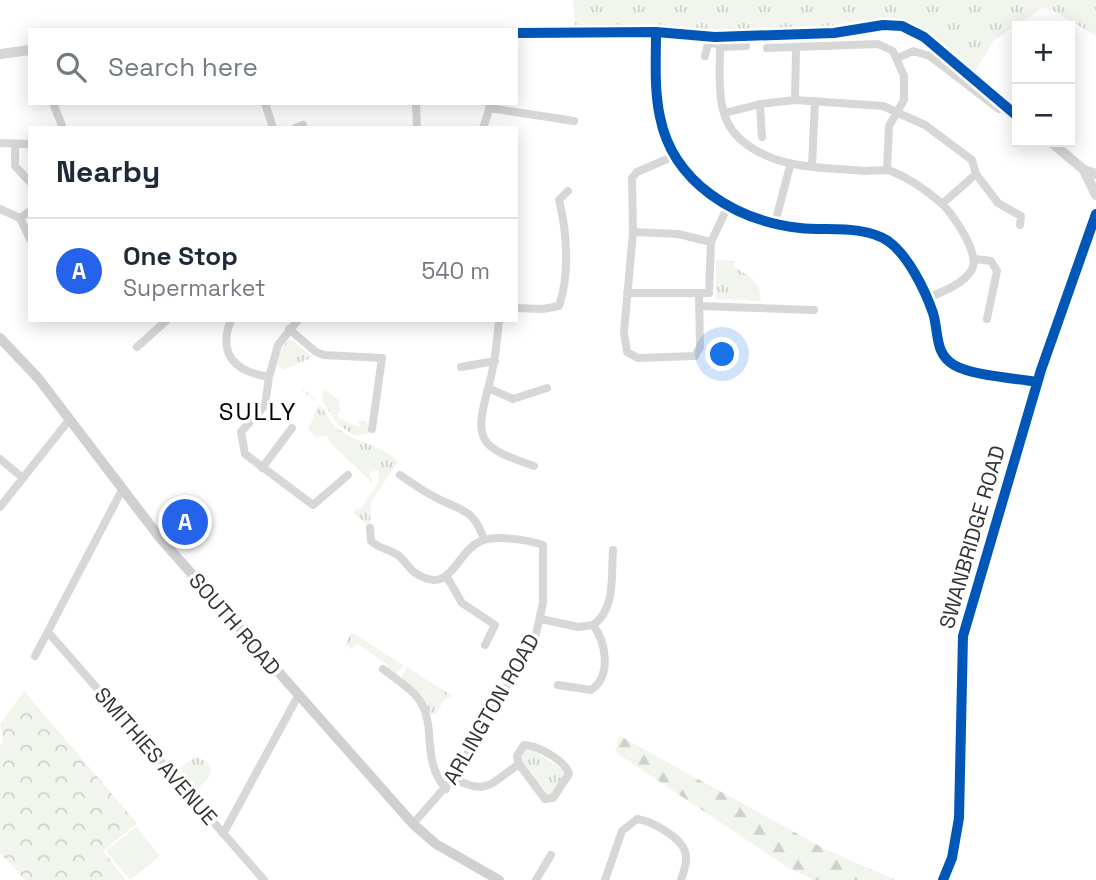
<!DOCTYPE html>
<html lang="en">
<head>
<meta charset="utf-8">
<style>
  :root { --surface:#fff; --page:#f6f6f7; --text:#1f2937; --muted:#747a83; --line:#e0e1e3; --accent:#2563eb }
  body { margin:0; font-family:"Space Grotesk",sans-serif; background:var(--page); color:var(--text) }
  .controls { position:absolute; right:21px; top:21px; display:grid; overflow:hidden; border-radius:0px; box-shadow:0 4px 18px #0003 }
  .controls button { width:63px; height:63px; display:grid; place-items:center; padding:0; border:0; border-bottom:2px solid var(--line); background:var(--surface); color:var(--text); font:35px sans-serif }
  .you { position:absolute; left:723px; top:355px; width:24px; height:24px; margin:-18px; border:5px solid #fff; border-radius:50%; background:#1a73e8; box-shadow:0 0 0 10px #1a73e833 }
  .badge { display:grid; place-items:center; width:46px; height:46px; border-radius:50%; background:var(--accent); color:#fff; font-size:23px; font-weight:700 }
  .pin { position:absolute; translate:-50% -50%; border:4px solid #fff; box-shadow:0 2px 7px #0006 }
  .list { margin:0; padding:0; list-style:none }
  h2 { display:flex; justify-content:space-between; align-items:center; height:91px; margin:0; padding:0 28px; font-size:30px }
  h2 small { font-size:23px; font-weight:400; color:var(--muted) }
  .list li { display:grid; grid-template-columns:46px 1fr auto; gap:21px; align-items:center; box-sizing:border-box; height:105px; padding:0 28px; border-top:2px solid var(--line) }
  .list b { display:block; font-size:26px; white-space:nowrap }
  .list p { margin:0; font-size:23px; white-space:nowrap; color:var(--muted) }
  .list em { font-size:23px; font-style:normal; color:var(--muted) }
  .icon { flex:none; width:38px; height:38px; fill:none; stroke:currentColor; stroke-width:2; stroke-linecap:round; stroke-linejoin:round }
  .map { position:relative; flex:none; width:1096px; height:880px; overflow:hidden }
  .search { position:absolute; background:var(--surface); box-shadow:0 4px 18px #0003; left:28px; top:28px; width:490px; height:77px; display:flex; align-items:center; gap:18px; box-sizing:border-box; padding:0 24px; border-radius:0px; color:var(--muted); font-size:26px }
  .panel { position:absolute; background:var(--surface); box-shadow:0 4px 18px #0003; left:28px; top:126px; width:490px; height:196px; border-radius:0px }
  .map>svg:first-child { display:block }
</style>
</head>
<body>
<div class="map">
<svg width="1096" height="880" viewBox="0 0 1096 880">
  <defs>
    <pattern id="grass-tufts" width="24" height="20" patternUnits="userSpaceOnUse" patternTransform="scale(1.75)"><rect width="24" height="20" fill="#f1f5ed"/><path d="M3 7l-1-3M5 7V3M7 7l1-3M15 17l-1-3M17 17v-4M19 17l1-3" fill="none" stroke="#cfd2cc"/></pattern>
    <pattern id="forest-firs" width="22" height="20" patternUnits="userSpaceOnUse" patternTransform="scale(1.75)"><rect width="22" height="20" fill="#f1f5ed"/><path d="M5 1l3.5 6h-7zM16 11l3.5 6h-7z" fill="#cfd2cc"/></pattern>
    <pattern id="park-crowns" width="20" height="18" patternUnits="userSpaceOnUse" patternTransform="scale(1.75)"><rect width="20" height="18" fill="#f1f5ed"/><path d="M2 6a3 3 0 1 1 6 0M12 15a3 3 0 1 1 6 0" fill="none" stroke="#cfd2cc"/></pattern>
  </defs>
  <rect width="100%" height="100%" fill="#fff"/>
  <path fill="url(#grass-tufts)" d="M573,0H1096V36L1054,11L1042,8L993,41L973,75L926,30L887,18L847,25L708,31L666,26L575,27Z
    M716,260L735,261L733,266C750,277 760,279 761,301L716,299Z
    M290,339L313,357L284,370L276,363L282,347Z
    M300,388C324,401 323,417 341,431C359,444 383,445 398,462L371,502L370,527L353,513L357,508L362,509C368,491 381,492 378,470L369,473L372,482L331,444L327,435L317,437L308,430L319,404Z
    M324,389L339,400L340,409L337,416L350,424L361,427L358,421H366L370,433L355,436L338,425L322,400Z
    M351,632L403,665L397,674L394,675L388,670V665L356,643L352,649L345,645Z
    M407,667L452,696L444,700L436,714H429L401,679Z
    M530,748L566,772L554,793L546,796L541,792L520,758L522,750Z
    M195,757L206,761L211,770L208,779L194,792L176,771Z"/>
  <path fill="url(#forest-firs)" d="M620,736L825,849L895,880H814L787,867L615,752Z"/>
  <path fill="url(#park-crowns)" d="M24,691L137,823L103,851L126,880H25L0,853V746L3,741L0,724Z"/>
  <path fill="#f1f5ed" d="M136,827L160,856L130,880L106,851Z"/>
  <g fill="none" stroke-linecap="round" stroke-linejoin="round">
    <path stroke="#d7d7d7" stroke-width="8" d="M656,32C656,60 654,90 660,117C673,183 736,221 800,228C828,231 864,225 888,241C908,255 925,290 933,313C939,332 934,353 954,365C973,376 1015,378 1037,382
      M720,47L746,46
      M767,48L878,44L893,51L904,76V100L889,126L887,170
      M705,56L708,44L715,43L720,47C720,77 715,116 739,138C773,170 822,167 865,171C873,171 884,169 891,171C909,178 926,190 940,202C953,213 982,256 971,271C962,285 941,292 926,299
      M898,58L913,51L930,56L999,109
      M795,100L796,48
      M53,103L63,128
      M265,103L273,128
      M416,103L417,128
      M760,104L762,137
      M489,108L574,121
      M725,113L760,104L795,100L883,106L925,125L972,160L976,174L942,204
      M295,128L303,125
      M483,128L491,104
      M0,143L30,144
      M15,145V166L30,182
      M674,156L637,172L632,178L633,232L624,332L627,352L638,358L695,356L700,347L699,295
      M812,166L815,101
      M976,174L998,203L1021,216L1020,225
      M0,209L20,218L30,211
      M20,218L30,239
      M775,223L790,166
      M633,232L678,234L711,242
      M975,259L991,261L997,271L987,319
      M627,293H709L711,242L728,206
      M699,306L814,310
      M516,308L543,309L559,306C570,274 567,232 559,200L568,191
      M231,320C217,355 236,372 269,377L265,405L241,432L245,454L313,505L348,475
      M499,320C497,342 495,364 489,385C473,442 479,447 534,466
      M289,329L316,352L324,355L382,358L372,429
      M137,347L167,320
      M461,367L495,361
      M269,377L278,345L298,320
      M488,388L513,399L547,388
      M0,459L23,478
      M262,468L292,428
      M400,475C411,482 421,490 433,496C459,511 474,507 484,540
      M0,507L69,420
      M370,528L371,541C379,549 390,549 399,556C405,561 408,567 414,572C451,598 455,553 479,542C494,534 528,540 543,545V603L535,638L453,778L413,824
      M447,577L462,603L495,625L485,645
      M541,619L578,627L593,625
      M48,632L264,880
      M35,656L122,490
      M383,669C394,678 408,686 417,697C439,724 419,757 446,789
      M558,685L591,690C612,676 606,642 593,625C616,609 611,576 613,550
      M453,778C487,796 490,784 519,764L517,756L524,745C537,745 566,761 569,774L553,798L545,799L519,764
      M223,834L298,696
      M536,880L551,855
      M605,880L622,831L637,819C652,821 680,837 685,851C688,860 684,871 681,880"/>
    <path stroke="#d7d7d7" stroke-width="10" d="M516,33L656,32L715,37L834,33L883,25L902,26L924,37L1017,116
      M0,54L30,50
      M1051,142L1084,170L1096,174
      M1084,170L1096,195
      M943,880L952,858L959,818L963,636L1041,370L1096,214"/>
    <path stroke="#d0d0d0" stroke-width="10" d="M0,338L38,378L160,538L413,824L436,844L499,880"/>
    <g stroke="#fff" stroke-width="15">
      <path id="cycleway" d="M656,32C656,60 654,90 660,117C673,183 736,221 800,228C828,231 864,225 888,241C908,255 925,290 933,313C939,332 934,353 954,365C973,376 1015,378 1037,382
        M516,33L656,32L715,37L834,33L883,25L902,26L924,37L1017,116
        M943,880L952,858L959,818L963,636L1041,370L1096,214"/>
    </g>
    <use href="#cycleway" stroke="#0057b8" stroke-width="10"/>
  </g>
  <g text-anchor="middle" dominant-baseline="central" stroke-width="7" stroke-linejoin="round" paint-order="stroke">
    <g font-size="21" fill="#333" stroke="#fff">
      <text transform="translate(972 537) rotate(-74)">SWANBRIDGE ROAD</text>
      <text transform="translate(235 624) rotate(49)">SOUTH ROAD</text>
      <text transform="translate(491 709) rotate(-60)">ARLINGTON ROAD</text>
      <text transform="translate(156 756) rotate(49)">SMITHIES AVENUE</text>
    </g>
    <g font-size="24" letter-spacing="2" fill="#000" stroke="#fff">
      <text x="258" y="411">SULLY</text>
    </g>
  </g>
</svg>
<div class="controls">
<button>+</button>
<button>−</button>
</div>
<div class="you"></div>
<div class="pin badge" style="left:185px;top:522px">A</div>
<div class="search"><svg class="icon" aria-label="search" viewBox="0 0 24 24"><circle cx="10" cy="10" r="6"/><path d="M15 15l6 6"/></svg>Search here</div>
<section class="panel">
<h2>Nearby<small></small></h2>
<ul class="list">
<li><span class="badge">A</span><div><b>One Stop</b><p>Supermarket</p></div><em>540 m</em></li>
</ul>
</section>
</div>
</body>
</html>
